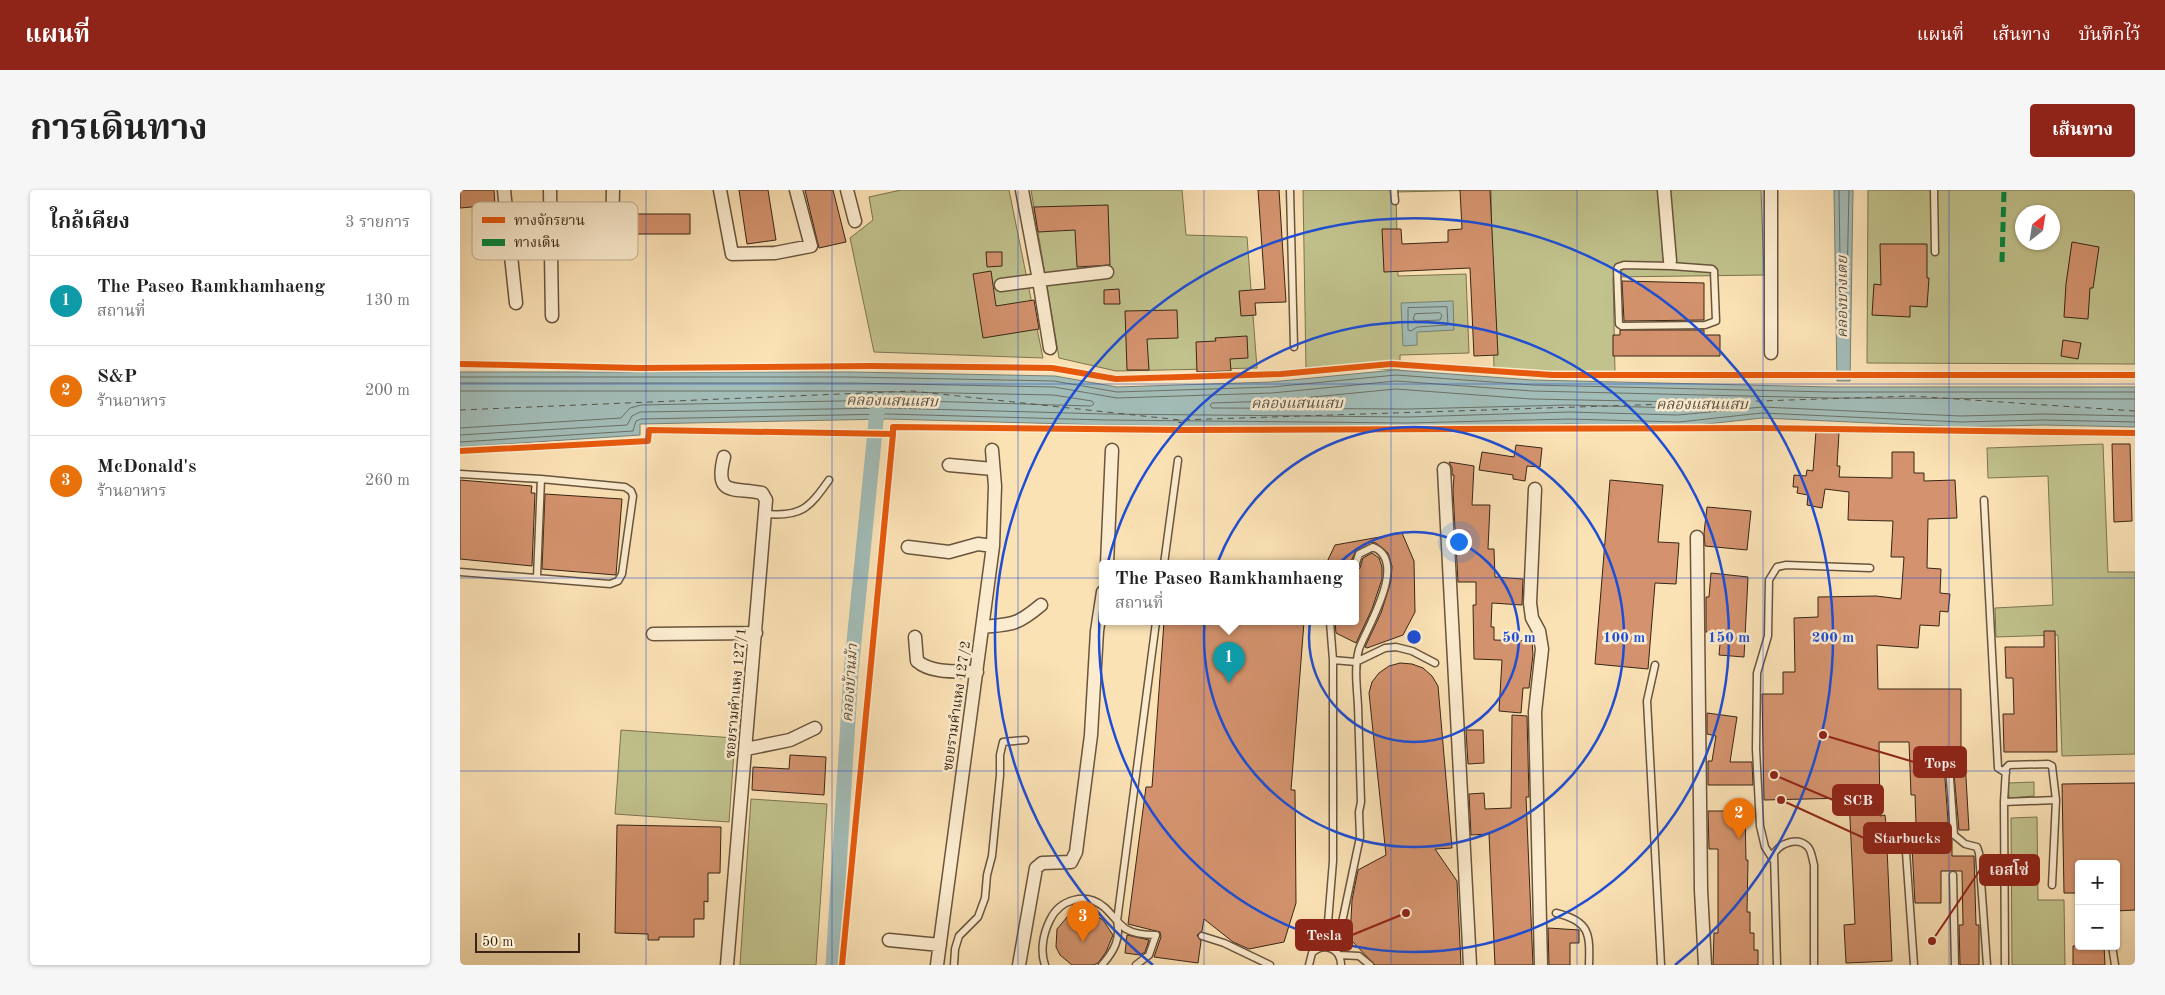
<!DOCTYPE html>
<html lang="th">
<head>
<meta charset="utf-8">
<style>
  :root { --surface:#fff; --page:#f6f6f6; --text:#222; --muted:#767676; --line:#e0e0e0; --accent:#8f2418 }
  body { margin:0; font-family:"Old Standard TT","Noto Serif Thai",serif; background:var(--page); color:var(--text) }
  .controls { position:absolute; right:15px; bottom:15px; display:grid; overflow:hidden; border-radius:5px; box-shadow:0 1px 4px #0004 }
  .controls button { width:45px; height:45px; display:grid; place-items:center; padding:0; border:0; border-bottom:1px solid var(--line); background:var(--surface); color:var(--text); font:25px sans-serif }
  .compass { position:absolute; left:1555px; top:15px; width:45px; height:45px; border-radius:50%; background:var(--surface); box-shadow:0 1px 4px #0004; rotate:30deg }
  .scale { position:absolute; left:15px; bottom:12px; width:105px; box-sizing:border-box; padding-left:5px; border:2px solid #382515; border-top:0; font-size:14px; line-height:18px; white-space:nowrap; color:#382515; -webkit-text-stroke:4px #fceccf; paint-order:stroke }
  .you { position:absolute; left:998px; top:351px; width:18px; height:18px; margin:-12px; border:4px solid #fff; border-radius:50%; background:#1a73e8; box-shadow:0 0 0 8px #1a73e833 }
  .badge { display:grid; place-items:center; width:32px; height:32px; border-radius:50%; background:var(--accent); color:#fff; font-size:16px; font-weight:700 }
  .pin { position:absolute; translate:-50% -41px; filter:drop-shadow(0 1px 2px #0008) }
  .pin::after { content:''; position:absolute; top:26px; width:18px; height:15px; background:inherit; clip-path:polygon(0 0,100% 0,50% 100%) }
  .popup { position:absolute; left:639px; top:370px; width:260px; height:65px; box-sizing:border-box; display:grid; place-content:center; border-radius:5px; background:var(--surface); filter:drop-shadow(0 1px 4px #0005); font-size:16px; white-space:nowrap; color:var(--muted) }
  .popup b { font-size:19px; color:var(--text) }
  .popup::after { content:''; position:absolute; left:50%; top:100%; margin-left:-10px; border:10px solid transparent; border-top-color:var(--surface) }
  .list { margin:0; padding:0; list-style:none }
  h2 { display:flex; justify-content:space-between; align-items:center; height:65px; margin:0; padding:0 20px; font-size:21px }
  h2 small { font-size:16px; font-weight:400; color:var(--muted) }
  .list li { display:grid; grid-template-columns:32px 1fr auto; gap:15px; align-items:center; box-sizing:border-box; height:90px; padding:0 20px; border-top:1px solid var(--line) }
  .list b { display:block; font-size:19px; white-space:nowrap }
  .list p { margin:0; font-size:16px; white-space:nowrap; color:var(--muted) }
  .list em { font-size:16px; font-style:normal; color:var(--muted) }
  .map { position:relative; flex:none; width:1675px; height:775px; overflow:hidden; border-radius:5px }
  header { display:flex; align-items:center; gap:30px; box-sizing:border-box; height:70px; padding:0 25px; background:var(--accent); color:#fff }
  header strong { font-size:24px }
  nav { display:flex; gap:28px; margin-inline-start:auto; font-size:18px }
  .intro { display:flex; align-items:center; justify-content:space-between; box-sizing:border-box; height:120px; padding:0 30px }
  h1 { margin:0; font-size:35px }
  .button { padding:12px 22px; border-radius:5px; background:var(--accent); color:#fff; font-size:18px; font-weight:700 }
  main { display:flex; gap:30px; padding:0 30px }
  aside { flex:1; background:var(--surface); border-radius:5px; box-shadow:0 1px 4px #0004 }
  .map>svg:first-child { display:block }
</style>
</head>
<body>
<header>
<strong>แผนที่</strong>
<nav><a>แผนที่</a><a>เส้นทาง</a><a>บันทึกไว้</a></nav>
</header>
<div class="intro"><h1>การเดินทาง</h1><a class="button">เส้นทาง</a></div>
<main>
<aside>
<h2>ใกล้เคียง<small>3 รายการ</small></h2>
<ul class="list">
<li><span class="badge" style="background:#0f9aa8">1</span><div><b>The Paseo Ramkhamhaeng</b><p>สถานที่</p></div><em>130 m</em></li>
<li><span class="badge" style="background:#e8710a">2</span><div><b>S&amp;P</b><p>ร้านอาหาร</p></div><em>200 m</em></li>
<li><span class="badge" style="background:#e8710a">3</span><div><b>McDonald's</b><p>ร้านอาหาร</p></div><em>260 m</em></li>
</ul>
</aside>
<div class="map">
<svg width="1675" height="775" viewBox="0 0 1675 775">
  <rect width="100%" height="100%" fill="#fbe2b5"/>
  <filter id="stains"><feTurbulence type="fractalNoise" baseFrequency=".004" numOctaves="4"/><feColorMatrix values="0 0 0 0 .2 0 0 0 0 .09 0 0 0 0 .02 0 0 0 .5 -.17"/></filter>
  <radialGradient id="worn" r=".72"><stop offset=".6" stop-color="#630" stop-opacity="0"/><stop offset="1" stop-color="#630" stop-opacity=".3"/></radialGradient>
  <path fill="#c1c28c" stroke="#7c7450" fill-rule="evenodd" d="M441,0H549L583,168L414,162L390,48L413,30L409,7Z
    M571,0H722L726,45L787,47L797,178L656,181L599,168Z
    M843,0H1023L936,2L938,86L1006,84L1009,163L940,165V179L846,180Z
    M1031,0H1301L1304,85L1153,87L1155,182L1034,184Z
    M1408,0H1675V174L1407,173ZM1562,22H1592V52H1562Z
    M1643,254L1648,382H1675V564L1602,566L1598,445L1536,447L1535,418L1593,415L1588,286L1528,288L1527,258Z
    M161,540L275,548L269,632L155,624Z
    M1574,592V606L1549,608L1548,593Z
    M291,609L367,614L356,775H280Z
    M1577,627L1578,710H1604L1605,775H1552L1551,628Z"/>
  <path fill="#a2bcb7" stroke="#788076" d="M1374,0H1393L1390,191H1377Z
    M993,111L994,140L957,142V155L943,156L941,113Z
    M935,180L1072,190L1371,197H1675V237L1583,235L1501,237L1302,228L1219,237L1109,234L948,238L645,235L427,229L180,234V245L0,257V182H391L595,186L657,197L811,192Z"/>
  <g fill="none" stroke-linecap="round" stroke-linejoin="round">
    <path stroke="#6d7066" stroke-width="1" d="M1379,0L1381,139L1384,141L1386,139L1389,0
      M987,117L988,135L957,137L951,141L948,140V118Z
      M980,123L982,125L980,130L956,131L953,129L955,124Z
      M0,187H391L594,191L657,202L812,197L936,185L1072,195L1371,202H1675
      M0,193H391L594,197L657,208L812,203L936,191L1072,201L1371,208L1675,209
      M936,199L1071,209L1224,212L1226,215L1224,217L1218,218L1109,215L948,219L752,218L750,215L752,213L812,211Z
      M0,201H391L593,205L632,211L634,214L631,216L428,210L181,215L170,218L161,228L0,238
      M0,245L167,235L172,226L180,222L428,218L645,224L948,227L1109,222L1218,225L1302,217L1501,226L1583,224L1675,226
      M0,252L173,241L176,231L181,229L427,224L645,230L948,233L1109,229L1219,232L1302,223L1501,232L1583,230L1675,232"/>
    <path stroke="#a2bcb7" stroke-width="15" d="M373,775L391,482L418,211"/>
    <path stroke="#585246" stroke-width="1" stroke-dasharray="6 5" stroke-linecap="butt" d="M0,220L452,201L720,230L1452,206L1675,221"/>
  </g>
  <path fill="#d4936e" stroke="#382515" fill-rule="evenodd" d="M0,0H34L35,15L0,18Z
    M279,0H308L316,50L287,54Z
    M345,0H373L386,52L359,58Z
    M798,0H819L826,112L795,113L796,125L781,126L779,101L805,99Z
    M1000,0H1030L1038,165L1014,166L1010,78L924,82L922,39H941L942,54L988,52V40L1002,39Z
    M648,15L650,75L617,77L615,40L578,42L574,17Z
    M160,24H230V44H158L160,38Z
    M1612,52L1639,57L1633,98H1630L1628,129L1604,127L1606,94Z
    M1420,54H1467V88H1469L1467,117L1450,116V127L1412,125L1414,94L1421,95Z
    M526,62H542V76L527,77Z
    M531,81L536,116L574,110L579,139L523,148L513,84Z
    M1162,91L1244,93V130L1164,131Z
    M659,99L660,114H644V100Z
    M717,120L718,148L687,149L689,180H667L665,121Z
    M1160,140H1244V145H1260V166H1153V145H1160Z
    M787,146L788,168L770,169L771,181L737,182L736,152L756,151L755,148Z
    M1603,150L1621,153L1618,169L1601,166Z
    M1356,241L1379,243L1377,276H1380L1379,287L1432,288V262H1454V283H1464V291L1495,290L1497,328L1468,329L1467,378L1481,379L1480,403L1490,404L1488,422L1480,421L1479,436L1460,435L1458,458L1417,455L1418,499H1501V571L1505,570L1509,640H1499L1493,573L1488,570L1484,575L1489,645L1492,650V666H1514L1516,735H1519V775H1500L1499,735H1503L1502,681H1481V713H1455L1452,657H1446L1427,658L1432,771L1386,773L1384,735L1395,734L1389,608L1304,610L1302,504H1323V482H1335L1334,428L1358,427V407L1416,406L1441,409L1444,367H1431L1433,331L1388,330L1389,302L1365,299L1362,318L1347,315L1348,305L1337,303L1338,297H1333L1334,285L1346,286L1347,280L1353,281ZM1419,552H1449L1451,605H1455L1456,634L1426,635L1425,625L1420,626Z
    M1652,254H1670L1672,331L1654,332Z
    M1056,255L1082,258L1080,277L1067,276L1065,291L1053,289V285L1019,280L1022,262L1054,267Z
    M989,272L1014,276L1012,315H1030L1028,359H1034L1035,387L1063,389L1062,415L1032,413L1031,437H1034V450L1072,451L1073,465L1069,498H1063L1061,523L1039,521L1042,470L1014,469L1013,415H1016V392H998L993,301L994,285H992V278Z
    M0,290L72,296L71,303H75L72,376L0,369Z
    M1150,290L1203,295L1198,352L1219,353L1216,394L1195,393L1188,479L1135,474Z
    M85,304L162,309L156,385L82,379Z
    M1247,317L1291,321L1287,360L1245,356L1244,343Z
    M942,343L954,371L955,422L943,445L907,458L905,457L921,423L931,391L932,376L928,363L916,353L911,352L896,360L890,374H866L875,355Z
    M912,363L919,368L922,377V389L912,419L896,453L876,443L875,432H895V381L900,378L903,368Z
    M1251,383L1288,387L1284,467L1259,465L1261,443L1246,442V407H1249Z
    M704,432H844L831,600H835L836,713L824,752L789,759L773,752L744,729L742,741L737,745L741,751L738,773L694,767L701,747L700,742L668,734L686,597H692Z
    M1584,441H1595L1597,562H1544L1543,524H1554L1553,488H1546L1545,457H1584Z
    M940,473L952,474L963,478L972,486L978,496L992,658L975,659L997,691L1001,775H915L890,749L892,710L898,680L926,665L909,503L912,492L919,483L929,476Z
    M1247,523L1277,527L1270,572H1292L1293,595H1248V571H1252L1256,546L1247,544Z
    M1052,525L1067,526L1069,607H1066L1073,775H1035L1029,644L1011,645L1009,604L1024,603L1025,619L1051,618Z
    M1006,540H1023L1024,573L1008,574Z
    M330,565L366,567L364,605L292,600L293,577L329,579Z
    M1675,593V720L1656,721V674H1619V703H1604L1602,594Z
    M1248,621H1285L1286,670H1288L1287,722H1290V743H1294V760H1298V775H1253L1254,743H1258V659H1249Z
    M157,635L261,637L260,683H248V712L244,711V729H234V747H199V750H188V744L155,743Z
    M617,722H626L635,725L643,730L653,745L646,762L638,773L633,775H612L600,765L596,757L597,739L608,726Z
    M1088,738L1119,740V753H1110V775H1089Z
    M667,745L689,750L685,762L680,765L665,763Z
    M1613,756H1644L1645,775H1613Z"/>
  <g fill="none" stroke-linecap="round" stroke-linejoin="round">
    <g stroke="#69543d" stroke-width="9">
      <path id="lane" d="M830,0L834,157
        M934,0L935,11
        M1474,0L1475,62
        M1164,75L1211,76L1252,79L1254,81L1256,131L1245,135L1162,136L1159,134L1157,79L1158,77Z
        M0,284L81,289L77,387
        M1524,310L1538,578L1546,583
        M305,324C342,327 349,318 369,290
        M704,374L718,270
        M0,382L150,394L158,391L162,384L173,306L171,301L165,297L81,289
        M870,432L873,470
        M1195,475L1187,511L1201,775
        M1489,575L1494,645L1505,654L1517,657L1519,663L1527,775
        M1544,612L1596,610L1592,695
        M1446,662L1454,775
        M1314,671L1305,657L1300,636L1296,559L1297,483L1308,446L1309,390L1317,377L1326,375L1410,378
        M1493,685L1495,775
        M1096,723C1130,731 1130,744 1129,775
        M742,746L764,753L810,775
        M1652,756L1655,775
        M866,757L873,671V470L896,472L925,458L936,457L952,461L975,473
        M876,761L900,647L899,622L901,612C900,580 899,548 898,516C897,497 894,478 899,459C907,437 949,371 913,357L899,364L895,376
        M879,765L899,766L910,775
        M494,775L495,759L499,746L518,727L525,708L527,685L532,666L540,585V565L543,552L565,550
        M585,775C580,761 583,744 590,730C600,709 626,702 644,717C652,724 658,734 666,739C674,744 687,745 696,745L689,765L676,775
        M642,775C654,761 661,749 657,731L696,432
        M849,775L852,763C864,752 881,758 881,775
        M1317,775L1314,663C1321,653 1337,647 1347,656C1352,660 1352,669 1354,675V775
        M1545,775L1544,612L1546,578L1549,575L1588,574L1592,576L1596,610"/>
    </g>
    <g stroke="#69543d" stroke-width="15">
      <path id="street" d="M44,0L56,113
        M90,0L92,126
        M260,0L272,64L315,63L351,56L336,0
        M387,0L395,31
        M562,0L579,90L647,82
        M1204,0L1210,71
        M1311,0V163
        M152,38L153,0
        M541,95L579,90L590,158
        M264,267C254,307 273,297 302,303L306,310L267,775
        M489,275L533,279
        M984,279L1010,775
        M1075,299L1070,413L1072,428L1079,441L1082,459L1075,522L1081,775
        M1237,347L1241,700L1245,775
        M448,357L489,362L518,354L533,356
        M647,374L652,260
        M523,437C553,434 557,435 581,415
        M193,444L296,443
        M455,447L457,471C472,484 498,481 517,482
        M286,559L330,550L355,538
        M429,750L480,755
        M477,775L533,356L535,296L532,260
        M559,775L576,678L582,673L611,672L616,662L631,545L637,441L643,402"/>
    </g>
    <path stroke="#382515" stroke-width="2.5" stroke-dasharray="1 2.5" stroke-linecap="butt" d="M720,240V230"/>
    <use href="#lane" stroke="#fceccf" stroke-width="6"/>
    <use href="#street" stroke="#fceccf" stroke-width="12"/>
    <path stroke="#00873e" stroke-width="5" stroke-dasharray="10 5" stroke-linecap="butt" d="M1542,72L1544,0"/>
    <g stroke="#fceccf" stroke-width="9">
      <path id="cycleway" d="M0,174L180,178L412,176L592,178L656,189L821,184L931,174L1092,185H1675
        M0,261L188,251L189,240L433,244V237L720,240L1298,238L1675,243
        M382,775L433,244"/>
    </g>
    <use href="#cycleway" stroke="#e8590c" stroke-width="6"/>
  </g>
  <path fill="none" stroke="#1d4ed8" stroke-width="1" stroke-opacity="0.55" d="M186,0V775M372,0V775M558,0V775M744,0V775M931,0V775M1117,0V775M1303,0V775M1489,0V775M0,194H1675M0,388H1675M0,581H1675"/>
  <g fill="none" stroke="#1d4ed8" stroke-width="2.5">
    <circle cx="954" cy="447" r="105"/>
    <circle cx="954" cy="447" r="210"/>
    <circle cx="954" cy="447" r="315"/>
    <path d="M693 775A419 419 0 1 1 1215 775"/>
  </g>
  <g text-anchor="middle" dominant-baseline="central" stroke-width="5" stroke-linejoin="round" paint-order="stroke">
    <g font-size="14" fill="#382515" stroke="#fceccf">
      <text transform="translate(276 503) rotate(-85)">ซอยรามคำแหง 127/1</text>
      <text transform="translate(497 516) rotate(-82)">ซอยรามคำแหง 127/2</text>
    </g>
    <g font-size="15" font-style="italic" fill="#585246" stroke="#fceccf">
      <text transform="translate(1383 107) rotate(-90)">คลองบางเตย</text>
      <text transform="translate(432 212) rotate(1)">คลองแสนแสบ</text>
      <text x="837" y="214">คลองแสนแสบ</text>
      <text x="1242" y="215">คลองแสนแสบ</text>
      <text transform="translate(391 493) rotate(-86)">คลองบ้านม้า</text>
    </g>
  </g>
  <rect x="12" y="12" width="166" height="58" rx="8" fill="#fceccf" stroke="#c1b097" stroke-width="1"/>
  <rect x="22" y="27" width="23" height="6" fill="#e8590c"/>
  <rect x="22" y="49" width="23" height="7" fill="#00873e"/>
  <g font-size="14" fill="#382515">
    <text x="54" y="35">ทางจักรยาน</text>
    <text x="54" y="57">ทางเดิน</text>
  </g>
  <circle cx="954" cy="447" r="8" fill="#1d4ed8" stroke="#fceccf" stroke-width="2.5"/>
  <g font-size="15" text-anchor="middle" font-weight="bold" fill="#1d4ed8" stroke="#fceccf" stroke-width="5" stroke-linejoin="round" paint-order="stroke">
    <text x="1059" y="452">50 m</text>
    <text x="1164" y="452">100 m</text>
    <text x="1269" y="452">150 m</text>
    <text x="1373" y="452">200 m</text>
  </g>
  <path fill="none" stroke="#8f2418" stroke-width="2" d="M1363 545L1454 572M1314 585L1373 610M1321 610L1404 648M1472 751L1520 680M946 723L892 745"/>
  <g fill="#8f2418" stroke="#fceccf" stroke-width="2">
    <circle cx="1363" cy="545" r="5"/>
    <circle cx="1314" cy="585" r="5"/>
    <circle cx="1321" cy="610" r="5"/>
    <circle cx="1472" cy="751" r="5"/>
    <circle cx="946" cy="723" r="5"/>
  </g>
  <g fill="#8f2418" stroke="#8f2418" stroke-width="2">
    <rect x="1454" y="557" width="52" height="30" rx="5"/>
    <rect x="1373" y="595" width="50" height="30" rx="5"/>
    <rect x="1404" y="633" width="87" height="30" rx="5"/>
    <rect x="1520" y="665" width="59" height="30" rx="5"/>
    <rect x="836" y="730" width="56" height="30" rx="5"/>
  </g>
  <g font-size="15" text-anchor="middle" font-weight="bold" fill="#fff">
    <text x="1480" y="578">Tops</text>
    <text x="1398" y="615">SCB</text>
    <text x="1447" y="653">Starbucks</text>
    <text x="1549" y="685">เอสโซ่</text>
    <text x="864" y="750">Tesla</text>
  </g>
  <rect width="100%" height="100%" filter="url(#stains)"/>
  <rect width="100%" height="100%" fill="url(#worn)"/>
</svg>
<div class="controls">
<button>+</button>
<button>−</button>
</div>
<svg class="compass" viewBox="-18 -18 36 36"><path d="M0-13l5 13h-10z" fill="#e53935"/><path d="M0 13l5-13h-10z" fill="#767676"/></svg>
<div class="scale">50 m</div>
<div class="you"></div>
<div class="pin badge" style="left:769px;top:493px;background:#0f9aa8">1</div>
<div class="popup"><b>The Paseo Ramkhamhaeng</b>สถานที่</div>
<div class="pin badge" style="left:1279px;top:649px;background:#e8710a">2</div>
<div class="pin badge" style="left:623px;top:752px;background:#e8710a">3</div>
</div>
</main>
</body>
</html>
